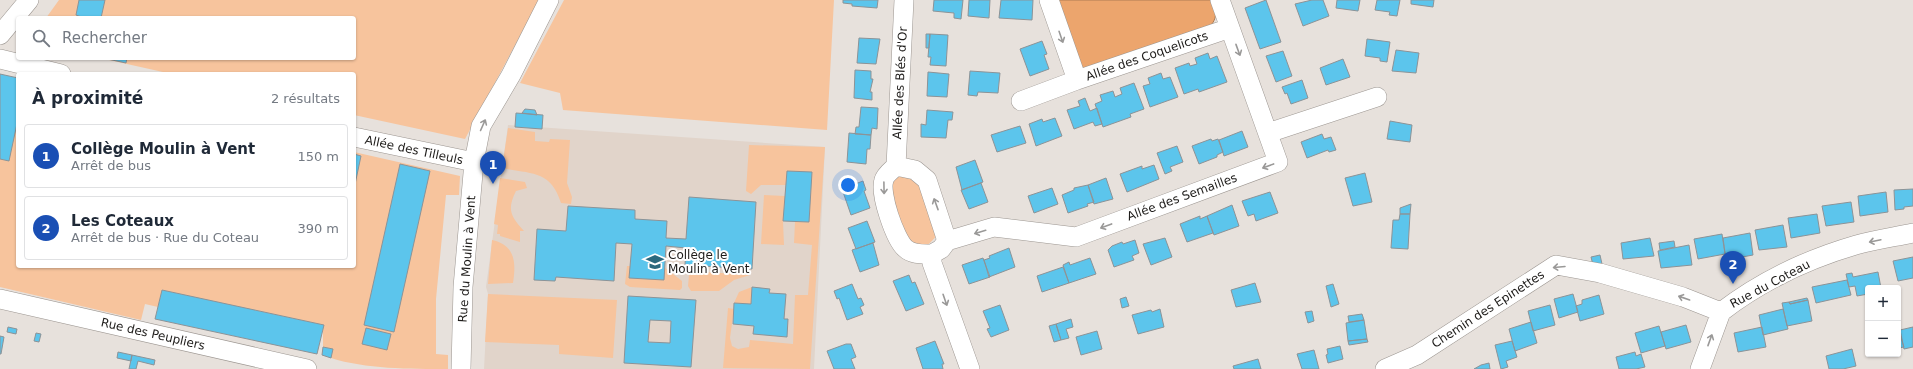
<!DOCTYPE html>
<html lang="fr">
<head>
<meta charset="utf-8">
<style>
  :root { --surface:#fff; --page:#f6f6f7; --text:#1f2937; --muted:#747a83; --line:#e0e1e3; --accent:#0f766e }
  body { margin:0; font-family:"DejaVu Sans",sans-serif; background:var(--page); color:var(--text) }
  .controls { position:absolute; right:12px; bottom:12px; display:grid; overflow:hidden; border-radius:4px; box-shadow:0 1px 3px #0004 }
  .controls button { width:36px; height:36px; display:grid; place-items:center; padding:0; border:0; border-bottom:1px solid var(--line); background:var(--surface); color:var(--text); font:20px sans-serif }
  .you { position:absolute; left:848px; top:185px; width:14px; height:14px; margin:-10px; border:3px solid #fff; border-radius:50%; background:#1a73e8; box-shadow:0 0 0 6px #1a73e833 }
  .badge { display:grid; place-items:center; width:26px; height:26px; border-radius:50%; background:var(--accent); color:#fff; font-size:13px; font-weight:700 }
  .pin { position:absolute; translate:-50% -33px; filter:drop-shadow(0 1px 2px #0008) }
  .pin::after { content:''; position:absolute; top:21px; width:14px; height:12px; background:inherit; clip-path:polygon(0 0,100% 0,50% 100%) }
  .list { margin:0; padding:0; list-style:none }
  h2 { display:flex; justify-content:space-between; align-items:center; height:52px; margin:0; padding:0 16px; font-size:17px }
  h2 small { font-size:13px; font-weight:400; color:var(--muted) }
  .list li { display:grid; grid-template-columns:26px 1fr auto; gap:12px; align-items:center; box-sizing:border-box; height:64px; margin:0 8px 8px; padding:0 8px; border:1px solid var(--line); border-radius:4px }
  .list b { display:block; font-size:15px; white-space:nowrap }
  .list p { margin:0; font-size:13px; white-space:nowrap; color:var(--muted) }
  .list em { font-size:13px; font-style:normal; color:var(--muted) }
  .icon { flex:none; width:22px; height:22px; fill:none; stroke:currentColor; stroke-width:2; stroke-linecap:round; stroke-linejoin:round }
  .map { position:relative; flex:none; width:1913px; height:369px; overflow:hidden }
  .search { position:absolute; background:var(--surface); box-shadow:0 1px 3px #0004; left:16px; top:16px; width:340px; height:44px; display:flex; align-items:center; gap:10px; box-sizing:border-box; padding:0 14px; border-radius:4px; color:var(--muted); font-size:15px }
  .panel { position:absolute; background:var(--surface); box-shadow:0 1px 3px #0004; left:16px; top:72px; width:340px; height:196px; border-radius:4px }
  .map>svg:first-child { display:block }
</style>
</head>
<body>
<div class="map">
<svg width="1913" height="369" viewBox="0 0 1913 369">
  <rect width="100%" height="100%" fill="#e7e1dc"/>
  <path fill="#e1d4ca" d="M508,125L825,147L814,369H484L488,294L486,287Z"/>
  <path fill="#f7c49d" d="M59,0H539L465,139L354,115V74H172L100,58H354V18H46Z
    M564,0H834L827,130L563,110L560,93L520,83Z
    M0,76L18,80V266H354V152L460,176L459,195H446L436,299V354L448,355V369C410,369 365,369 331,358L332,349L323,347V325L162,290L158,307L145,304L141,320L0,287Z
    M508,128L535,132V141L549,142L550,139L570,140L567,183L572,197L571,204L561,203C551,170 531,174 502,168Z
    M749,145L825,147L810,369L723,368L728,308L734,309L730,338L732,346L738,349L749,347L750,340L793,344L795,295H808L812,245L794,243L795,222H809L812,172L787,171L786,185H761L751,194L746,191Z
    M900,175L919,180L936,236C931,243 927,246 919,248L903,237L889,188L893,180Z
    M500,178L525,182L527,188L516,191C507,209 510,216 524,231H520V242L500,236V234H497L498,225L494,224Z
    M764,195L785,196L783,221L784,245L761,244Z
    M492,240C516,245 516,264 513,283L488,284Z
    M627,266H630V278L663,280L664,267L682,281V288L680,290L630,287L625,284Z
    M692,271L750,275L734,280L719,291H691L688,286L689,275Z
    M752,287L751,304L734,303L739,292Z
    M488,294L617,300L613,358L559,354V345L485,342Z"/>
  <path fill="#eca56d" stroke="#ae7c54" d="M1055,0H1211C1217,14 1218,18 1207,30L1084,68L1077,64Z"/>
  <path fill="#5cc5ec" stroke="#8c9397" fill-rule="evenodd" d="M79,0H105L101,18H84L76,15Z
    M843,0H878L877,8L852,6V4L843,3Z
    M934,0H963L961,19L954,18V13L933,11Z
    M969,0H990L989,18L968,16Z
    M1001,0H1033L1032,20L999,18Z
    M1266,0L1281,42L1260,49L1245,8Z
    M1312,0H1323L1329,16L1303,26L1295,4Z
    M1337,0H1360L1358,11L1336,8Z
    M1377,0H1400L1397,16L1389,15L1390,12L1375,10Z
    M1411,0H1434L1433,7L1411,4Z
    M926,34H930L929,48H926Z
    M930,34L948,35L946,66L930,65L931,57H928Z
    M859,38L880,39L876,64L857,63Z
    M1367,39L1390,42L1387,62L1380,61V58L1365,56Z
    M1042,41L1047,54L1044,55L1049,69L1030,76L1020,49Z
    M1396,50L1419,53L1416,73L1392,71Z
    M1283,51L1292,76L1276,82L1266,56Z
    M1208,53L1210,59L1217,56L1227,82L1199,92L1198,89L1184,94L1175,68L1189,63L1190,66L1197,64L1195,58Z
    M103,58H127L126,63Z
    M1343,59L1350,77L1326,85L1320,68Z
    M855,70L871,71V79H873L870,92H872V100L854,98Z
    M970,71L1000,73L998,93L978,92L977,96L968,95Z
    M928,72L949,74L947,97L927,96Z
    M1161,73L1163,79L1170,77L1178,97L1150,107L1143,86L1150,84L1148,78Z
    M0,74L18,78V119L9,161L0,159Z
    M1302,80L1308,98L1291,104L1287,93L1285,94L1282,87Z
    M1134,83L1144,109L1130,114L1131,117L1103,127L1095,104L1102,101L1100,95L1113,91L1115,97L1122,94L1120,88Z
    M1085,98L1090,111L1097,108L1102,124L1095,126L1093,122L1074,129L1067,110L1080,106L1078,101Z
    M861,107L878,108L877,129L872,128L871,135L855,134L856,127H859Z
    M525,109L535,110L537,115L522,113Z
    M927,110L953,112L952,120H948L946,138L921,137V124L926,125Z
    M516,113L543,115L542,129L515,127Z
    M1055,118L1062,136L1036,146L1029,124L1042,119L1043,122Z
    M1390,121L1412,125L1410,142L1387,139Z
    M1020,126L1026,143L997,152L991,135Z
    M1242,131L1248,147L1224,156L1219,140Z
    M849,133L871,135L870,149H867L866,164L847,162Z
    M1322,134L1324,139L1331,137L1336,150L1329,152L1328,150L1307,158L1301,142Z
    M1211,139L1212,141L1218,139L1223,152L1217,155V157L1199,164L1192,146Z
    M1177,146L1183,162L1170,167L1172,171L1165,174L1157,153Z
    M354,154L361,156L354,189Z
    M975,160L983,182L962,190L956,167Z
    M400,164L430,171L394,332L364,325Z
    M1154,165L1159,179L1127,192L1120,174L1142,166V169Z
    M787,171L812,172L809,222L783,221Z
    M1365,173L1372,202L1353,206L1345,178Z
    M1106,178L1113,199L1094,204L1088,185Z
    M863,181L866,190L864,191L870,208L851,215L842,189Z
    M981,183L988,202L969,209L961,190Z
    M1088,185L1094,202L1087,204L1088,206L1068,213L1062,195L1074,190V188Z
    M1052,188L1058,204L1034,213L1028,196Z
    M1913,189V206L1904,207V209L1895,210L1894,190Z
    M1270,192L1278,213L1256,221L1254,214L1248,216L1242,201Z
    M1886,192L1888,212L1860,216L1858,196Z
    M689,197L756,202L752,269L685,265L686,248L666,246L664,280L629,278L632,244L616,243L614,281L556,277L555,281L534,280L537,229L566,231L568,206L635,210V219L667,221L666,238L686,239Z
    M1851,202L1854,222L1826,226L1822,206Z
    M1411,204L1410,214H1400V208Z
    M1232,205L1239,226L1214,235L1207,216Z
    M1400,214H1410L1408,249L1391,248L1393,220H1399Z
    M1817,214L1820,233L1791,238L1788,218Z
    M1200,216V219L1207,216L1213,233L1187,242L1180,224Z
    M867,221L875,242L856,249L848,228Z
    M1783,225L1787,247L1759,250L1755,230Z
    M1750,233L1753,255L1726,260L1723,238Z
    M1722,234L1725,254L1698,259L1694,239Z
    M1165,238L1172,257L1151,265L1143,244Z
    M1650,238L1654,256L1623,259L1621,243Z
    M1135,240L1139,253L1132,256L1134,260L1114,267L1108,250L1112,246L1122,242L1123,244Z
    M1674,241L1675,247L1660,250L1659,243Z
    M873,243L879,265L860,272L852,250Z
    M1689,245L1692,265L1661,268L1658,251Z
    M1009,248L1015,267L989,277L984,260L990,258L989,256Z
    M1600,255L1602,264L1593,265L1591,257Z
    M1913,257V278L1898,281L1893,261Z
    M983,258L990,277L969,284L962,265Z
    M1090,258L1096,274L1069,283L1063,265L1069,262L1070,265Z
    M1063,267L1069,283L1042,292L1037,276Z
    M1878,272L1881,288H1868V294L1857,296L1855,286L1849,287L1846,274L1852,273L1853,277Z
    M909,275L912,283L915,282L924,304L906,311L893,281Z
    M1847,280L1851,295L1816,303L1812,287Z
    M1255,283L1261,302L1236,307L1231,290Z
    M852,284L858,299L861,298L864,305L860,307L863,314L847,320L839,298L837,299L834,291Z
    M1333,284L1339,304L1331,307L1326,286Z
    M752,287L770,289L769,293L786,294L784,319H788L787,337L753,334L754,326L733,324L734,303L751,304Z
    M162,290L324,325L317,354L155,319Z
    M1573,294L1578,312L1559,318L1554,299Z
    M1599,295L1604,314L1580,321L1576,306L1582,304V300Z
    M628,296L696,300L691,367L624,363ZM650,320L671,321L670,343L648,342Z
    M1126,297L1129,306L1122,308L1120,299Z
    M1807,298L1808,300L1790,304L1789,302Z
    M1808,300L1812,321L1787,326L1782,303L1789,302L1790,304Z
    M1000,305L1009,330L991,337L987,329L990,328L983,311Z
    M1550,305L1555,325L1533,331L1528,311Z
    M1160,309L1164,327L1138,334L1132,315L1151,310L1152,312Z
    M1783,309L1788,329L1763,335L1759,315Z
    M1312,311L1314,321L1308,323L1305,312Z
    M1362,314L1364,320L1349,322L1348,316Z
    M1071,319L1073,327L1066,329L1069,338L1061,340L1056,324Z
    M1364,320L1367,339L1348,341L1346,323Z
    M1531,322L1537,343L1515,351L1509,329Z
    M1056,324L1061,340L1054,342L1049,326Z
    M1686,325L1691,342L1666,349L1661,332Z
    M1659,326L1665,346L1641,353L1635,333Z
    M8,327L17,329L16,334L7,332Z
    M1762,327L1766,347L1738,352L1734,333Z
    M1913,327V347L1904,349L1900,330Z
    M366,328L391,334L387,350L362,344Z
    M1898,328L1904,347L1898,348Z
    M1097,331L1102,349L1081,355L1076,337Z
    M36,333L41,334L39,342L34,341Z
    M0,336L4,337L1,354H0Z
    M1367,339L1368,342L1349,345L1348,341Z
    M935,341L944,364H942L943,369H923L916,348Z
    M1512,341L1517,357L1506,361L1508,367L1501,369L1495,345Z
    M846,344H851L856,357L851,359L855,369H834L827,351Z
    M1340,346L1343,359L1328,363L1326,355L1328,354L1327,349Z
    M323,347L333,349L331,358L322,355Z
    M1852,349L1856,366L1843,369H1829L1826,356Z
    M1314,350L1319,369H1302L1297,354Z
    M118,352L132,355L131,361L117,358Z
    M1635,352L1636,356L1641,354L1645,367L1636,369H1619L1616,357Z
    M132,355L155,360L154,365L138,361L136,369H129Z
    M1258,359L1261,369H1234L1233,366Z
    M1489,363L1490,369H1474L1481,365Z"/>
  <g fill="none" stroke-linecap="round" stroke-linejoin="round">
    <g stroke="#9c9691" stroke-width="20">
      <path id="minor" d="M904,0L896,166C892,170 885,175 884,180C879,193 895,239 905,248C912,255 923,254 932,254
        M1049,0L1077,80L1230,28
        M0,35L29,0
        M0,59L61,74
        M1021,101L1077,80
        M1268,133L1377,97
        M354,137L474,162
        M896,166L915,170L927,180L947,241
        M0,299L307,369
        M1721,312C1760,282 1808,259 1856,245C1874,240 1894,237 1913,233
        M461,369L463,287L474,162L481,126L511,75L549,0
        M970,369L932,263V254L941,249L947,241L994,227L1076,237L1278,162L1220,0
        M1385,369L1417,355L1556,265L1600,273L1683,297L1721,312
        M1700,369L1721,312"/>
    </g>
    <use href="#minor" stroke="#fff" stroke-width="19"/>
  </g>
  <defs><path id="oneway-shaft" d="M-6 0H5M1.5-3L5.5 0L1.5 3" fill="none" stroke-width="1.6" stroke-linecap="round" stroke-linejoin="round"/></defs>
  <g stroke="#9a9998">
    <use href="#oneway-shaft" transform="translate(1061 37) rotate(71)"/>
    <use href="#oneway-shaft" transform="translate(1238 50) rotate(70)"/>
    <use href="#oneway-shaft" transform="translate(483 125) rotate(-66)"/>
    <use href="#oneway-shaft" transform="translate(1268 166) rotate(160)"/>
    <use href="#oneway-shaft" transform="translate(884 188) rotate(89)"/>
    <use href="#oneway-shaft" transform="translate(936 204) rotate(-110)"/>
    <use href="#oneway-shaft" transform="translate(1106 226) rotate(160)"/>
    <use href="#oneway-shaft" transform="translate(980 232) rotate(163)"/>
    <use href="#oneway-shaft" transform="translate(1875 241) rotate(168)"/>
    <use href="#oneway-shaft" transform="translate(1559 267) rotate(175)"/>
    <use href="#oneway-shaft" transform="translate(1684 298) rotate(-161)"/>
    <use href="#oneway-shaft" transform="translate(945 300) rotate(71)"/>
    <use href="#oneway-shaft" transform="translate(1710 340) rotate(-70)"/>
  </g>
  <defs>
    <g id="school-bare" transform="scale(1.38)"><path d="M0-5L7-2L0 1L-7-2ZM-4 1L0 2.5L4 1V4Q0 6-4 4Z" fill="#2a687e" stroke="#fff" stroke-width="2.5" paint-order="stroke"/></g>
  </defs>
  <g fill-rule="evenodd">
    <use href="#school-bare" x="655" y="262"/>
  </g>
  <g text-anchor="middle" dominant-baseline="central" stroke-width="4" stroke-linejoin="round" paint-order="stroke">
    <g font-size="12" fill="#1e1c1a" stroke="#fff">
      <text transform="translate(1147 56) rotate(-19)">Allée des Coquelicots</text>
      <text transform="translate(900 83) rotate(-87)">Allée des Blés d'Or</text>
      <text transform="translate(414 150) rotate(12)">Allée des Tilleuls</text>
      <text transform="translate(1182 197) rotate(-20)">Allée des Semailles</text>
      <text transform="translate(467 259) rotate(-86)">Rue du Moulin à Vent</text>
      <text transform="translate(1770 284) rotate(-28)">Rue du Coteau</text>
      <text transform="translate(1488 309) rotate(-33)">Chemin des Epinettes</text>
      <text transform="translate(153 334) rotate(13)">Rue des Peupliers</text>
    </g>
    <g font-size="12" fill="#1e1c1a" stroke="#fff" text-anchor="start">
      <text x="668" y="255">Collège le<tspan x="668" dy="14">Moulin à Vent</tspan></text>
    </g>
  </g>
</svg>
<div class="controls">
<button>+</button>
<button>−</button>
</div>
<div class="you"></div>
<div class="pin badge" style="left:493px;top:184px;background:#1a4fb4">1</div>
<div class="pin badge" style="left:1733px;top:284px;background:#1a4fb4">2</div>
<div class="search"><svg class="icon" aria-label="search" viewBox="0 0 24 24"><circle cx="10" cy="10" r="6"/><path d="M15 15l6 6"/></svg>Rechercher</div>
<section class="panel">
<h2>À proximité<small>2 résultats</small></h2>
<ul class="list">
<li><span class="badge" style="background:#1a4fb4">1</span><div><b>Collège Moulin à Vent</b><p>Arrêt de bus</p></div><em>150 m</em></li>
<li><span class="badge" style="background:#1a4fb4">2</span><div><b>Les Coteaux</b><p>Arrêt de bus · Rue du Coteau</p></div><em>390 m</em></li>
</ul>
</section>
</div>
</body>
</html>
